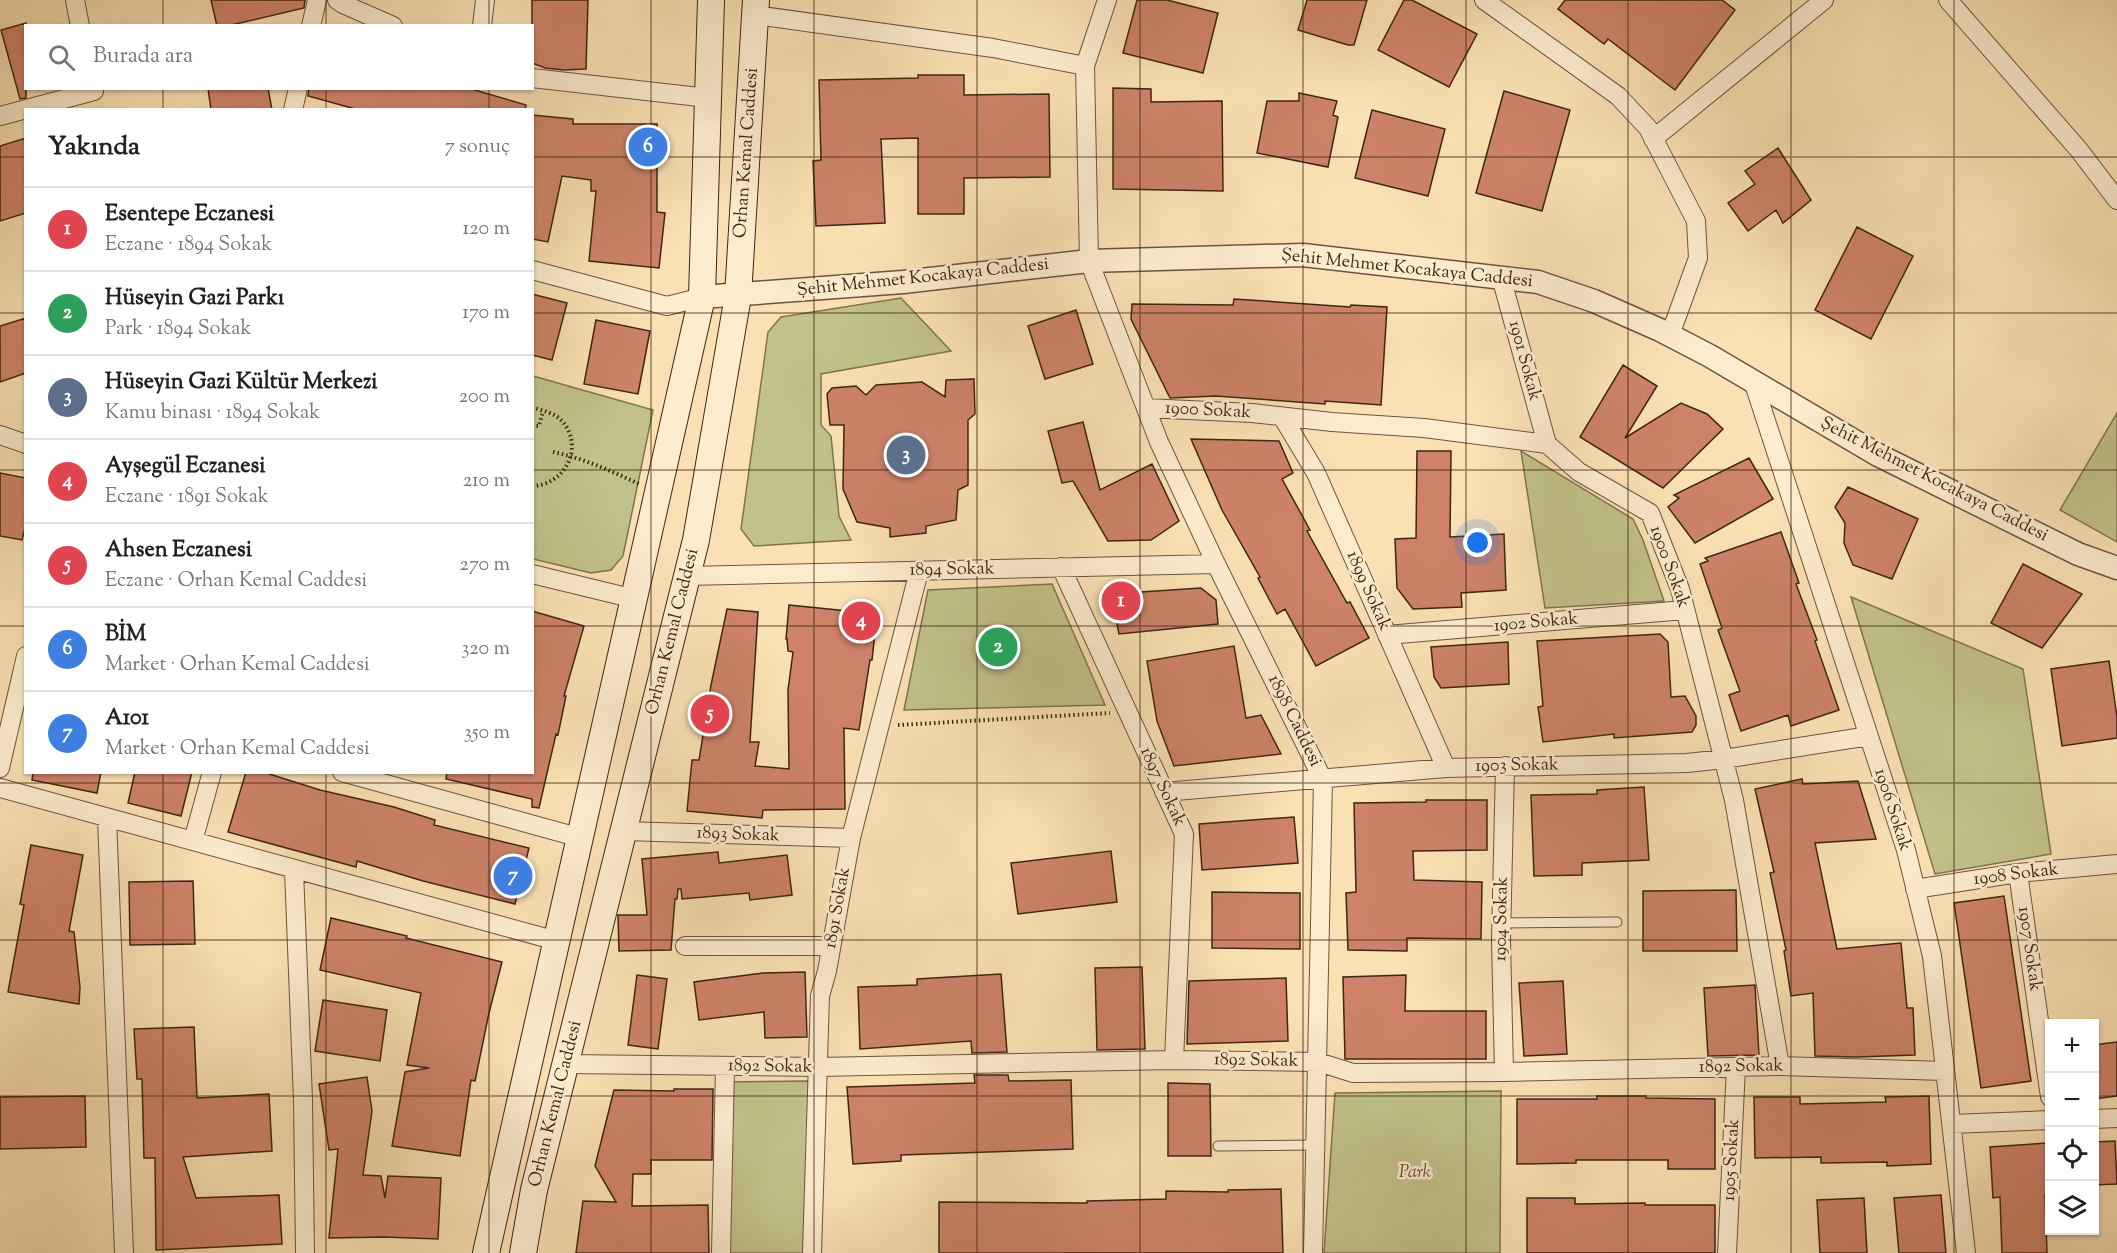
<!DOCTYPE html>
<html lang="tr">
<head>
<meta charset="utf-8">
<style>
  :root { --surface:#fff; --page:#f2f2f2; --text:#202124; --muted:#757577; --line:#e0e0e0; --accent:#7c3aed }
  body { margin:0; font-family:"Sorts Mill Goudy",serif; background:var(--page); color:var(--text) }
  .controls { position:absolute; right:18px; bottom:18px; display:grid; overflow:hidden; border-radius:0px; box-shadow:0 2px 4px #0004 }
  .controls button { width:54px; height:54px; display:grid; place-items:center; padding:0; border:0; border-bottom:2px solid var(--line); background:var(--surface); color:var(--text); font:30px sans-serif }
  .you { position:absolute; left:1478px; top:543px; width:21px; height:21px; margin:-15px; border:4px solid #fff; border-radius:50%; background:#1a73e8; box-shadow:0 0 0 9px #1a73e833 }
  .badge { display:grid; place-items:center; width:39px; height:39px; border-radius:50%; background:var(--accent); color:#fff; font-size:20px; font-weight:700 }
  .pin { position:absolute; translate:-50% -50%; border:3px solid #fff; box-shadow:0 2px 6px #0006 }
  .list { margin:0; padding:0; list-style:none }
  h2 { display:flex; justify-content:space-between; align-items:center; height:78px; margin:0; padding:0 24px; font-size:26px }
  h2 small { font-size:20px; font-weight:400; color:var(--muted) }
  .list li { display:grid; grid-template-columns:39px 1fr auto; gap:18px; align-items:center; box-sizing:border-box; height:84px; padding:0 24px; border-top:2px solid var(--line) }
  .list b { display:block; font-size:22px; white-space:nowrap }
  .list p { margin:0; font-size:20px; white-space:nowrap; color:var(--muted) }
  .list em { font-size:20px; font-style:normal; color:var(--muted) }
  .icon { flex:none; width:33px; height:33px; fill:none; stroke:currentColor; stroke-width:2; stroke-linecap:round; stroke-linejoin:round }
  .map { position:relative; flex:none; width:2117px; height:1253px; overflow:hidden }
  .search { position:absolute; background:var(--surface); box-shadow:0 2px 4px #0004; left:24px; top:24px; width:510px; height:66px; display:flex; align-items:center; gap:15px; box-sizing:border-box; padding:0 21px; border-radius:0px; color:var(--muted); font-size:22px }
  .panel { position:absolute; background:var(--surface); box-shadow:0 2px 4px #0004; left:24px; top:108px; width:510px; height:666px; border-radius:0px }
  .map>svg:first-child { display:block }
</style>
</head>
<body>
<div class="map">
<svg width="2117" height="1253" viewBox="0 0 2117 1253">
  <rect width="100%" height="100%" fill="#fae1b4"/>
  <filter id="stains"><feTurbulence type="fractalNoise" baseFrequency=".00333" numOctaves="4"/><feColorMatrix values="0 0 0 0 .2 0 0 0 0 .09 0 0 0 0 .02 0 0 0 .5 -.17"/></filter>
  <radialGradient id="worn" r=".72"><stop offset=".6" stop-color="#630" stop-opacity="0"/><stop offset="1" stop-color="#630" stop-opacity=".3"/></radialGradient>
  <path fill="#c1c28b" stroke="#807450" stroke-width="1.5" d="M901,298L951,351L821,374V425L831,436L839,516L851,540L754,546L741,529L768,332L781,317Z
    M533,376L653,410L623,556L611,570L591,573L533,559Z
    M2117,413V542L2060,510Z
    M1521,451L1633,519L1643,540L1664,601L1545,608Z
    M1052,584L1105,705L904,710L928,590Z
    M1851,597L2023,669L2051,854L1935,874Z
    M809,1081L803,1253H725L728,1082Z
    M1501,1091L1500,1253H1324L1335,1093Z"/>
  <path fill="#cd8269" stroke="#3f2514" stroke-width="1.5" d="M211,0H305L304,8L227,26H217Z
    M532,0H588L586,69L564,70L545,68L532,63Z
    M1137,0H1167L1218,13L1203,73L1123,53Z
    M1307,0H1367L1354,45H1348L1298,30Z
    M1404,0H1412L1477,34L1449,87L1378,50Z
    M1565,0H1722L1735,10L1675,90L1608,39L1604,44L1558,9Z
    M26,23V98L20,99L1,30Z
    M918,75H964V95L1049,94L1050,177L964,178V214H918V138L881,139L885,223L816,226L813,161L821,160L819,80L918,78Z
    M208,88H268L272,110H211Z
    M309,88H468L526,105L525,110H359L308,96Z
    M1113,88L1151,89V102L1222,101L1223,191L1113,189Z
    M1504,91L1570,110L1542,211L1476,193Z
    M1299,93L1337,101L1333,115L1338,117L1328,167L1257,153L1267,101H1299Z
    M1372,110L1445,129L1428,196L1355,178Z
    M532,115L573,119V124H657V212L665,213L659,268L589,261L596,191H591V180L562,176L548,242L532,239Z
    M26,138V213L0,221V146Z
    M1778,148L1811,200L1783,223L1776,210L1748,231L1728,203L1755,184L1745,171Z
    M1857,227L1913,256L1871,339L1815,310Z
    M532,294L567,303L552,360L532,355Z
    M1234,299L1350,307L1351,305L1387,307L1381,405L1325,401V404L1216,396L1170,398L1131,319L1132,304L1233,305Z
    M1076,310L1093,364L1045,379L1028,326Z
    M26,318V373L0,382V326Z
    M596,320L650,331L638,394L584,384Z
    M1623,365L1657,386L1625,438L1681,403L1707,414L1723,429L1663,488L1580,437Z
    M974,379L975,414L968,420V485L958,490L956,520L926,526V533L890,537V528L857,522L843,489L844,425H830L827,394L832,388L856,386L866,395L876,385L922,382L945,397L946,380Z
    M1083,422L1100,490L1152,464L1179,521L1151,540L1108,541L1073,481L1062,483L1048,431Z
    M1191,439L1279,441L1293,473L1282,479L1310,530L1307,531L1347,603L1350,602L1369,638L1316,666L1285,609L1277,614L1258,578L1260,577L1222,510Z
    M1417,451H1451L1450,537L1504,534L1506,590L1461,593L1462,607L1413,609L1397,588L1395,539L1416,538Z
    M1749,458L1773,499L1695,543L1668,507L1679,498L1674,495Z
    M0,473L26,478V525L22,540L0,536Z
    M1848,487L1918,519L1892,579L1853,565L1844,543L1845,523L1835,507Z
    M1781,532L1799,583L1796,584L1817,640L1815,641L1839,710L1791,726L1788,715L1741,731L1729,695L1740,691L1718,630L1722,628L1700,564L1708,561L1705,558Z
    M2023,564L2082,594L2042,648L1991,623Z
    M1201,588L1216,600L1218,624L1119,634L1111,594Z
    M789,605L877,614L872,660H870L859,730L844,728L845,809L763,810L762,818L687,811L692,760H699L711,685L727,609L758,612L750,742H759L755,766L789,769L788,690L793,652L788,651L787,639H786Z
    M532,611L584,626L564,696H566L558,735L556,734L539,808L532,807V799L446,779L447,772H532Z
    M1660,634L1668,642L1671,697L1685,696L1696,716V725L1692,732L1614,738V734L1543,742L1538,707L1543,706L1537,641Z
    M1508,642L1509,684L1441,688L1434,677L1431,647Z
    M1234,646L1246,718L1261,715L1281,754L1174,766L1157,721L1147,661Z
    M2109,661L2117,717V738L2062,746L2051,669Z
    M33,772H101L97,793L32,780Z
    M135,772H192L181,816L128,803Z
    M246,772H263L320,790L394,807L435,820L434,825L529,848L515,904L423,881L357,861L356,867L228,832Z
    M1802,779L1803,784L1858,781L1876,839L1815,843L1837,949L1901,943L1907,1008H1913L1915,1055L1856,1057L1815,1056L1813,993L1791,996L1784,951L1786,950L1770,873L1774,872L1755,789Z
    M1644,787L1649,860L1582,863V875L1534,876L1531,795L1597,794V790Z
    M1426,800H1487V850L1413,851L1414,880L1482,882L1481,939L1407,938V951L1348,950L1346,893L1356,892L1354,803L1426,802Z
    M1294,817L1298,863L1202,870L1199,824Z
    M31,845L83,855L69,931L74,932L80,987L79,1004L8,992L24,905L20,904Z
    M1111,851L1117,902L1018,914L1011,863Z
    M718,852L719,863L787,855L792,895L750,900L749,893L682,899L681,889H678L677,899H675L671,950L619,951L618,915H647L642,859Z
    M193,881L195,944L130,945L129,882Z
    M1736,890L1737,951H1643V891Z
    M1212,892L1300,893V949L1212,948Z
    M2004,896L2031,1081L1981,1088L1954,903Z
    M331,918L407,936L406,938L502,962L489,1013L475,1081L471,1080L460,1156L392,1146L405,1072L429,1068L407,1065L421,993L320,970Z
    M1142,967L1145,1049L1097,1050L1095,968Z
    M805,972L807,1037L765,1038L764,1012L699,1020L694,982L763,973Z
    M1001,974L1007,1052L972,1053L971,1041L860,1049L858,987L917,985V979Z
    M637,975L667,979L658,1049L628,1045Z
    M1406,975L1405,1011H1486V1059H1345L1343,977Z
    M1286,978L1288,1041L1187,1044L1189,981Z
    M1563,981L1567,1054L1524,1056L1519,983Z
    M1755,985L1759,1055L1708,1056L1704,988Z
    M323,1000L387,1010L380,1061L315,1051Z
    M194,1027L197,1098L269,1094L272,1151L183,1157L196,1198L279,1195L282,1244L156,1250L155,1158H144L142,1079H137L134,1029Z
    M2117,1042V1096L2094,1099V1045Z
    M974,1075H1008L1009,1081L1071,1080L1073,1149L901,1155V1161L853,1164L847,1087L975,1083Z
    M367,1077L372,1111L363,1175L381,1176L385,1198L388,1176L441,1178L438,1239L384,1237L329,1238L338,1149L329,1150L319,1084Z
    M1168,1083L1210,1084L1211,1156H1168Z
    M674,1089H713L712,1160H651V1174H633L632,1206L708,1205L709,1253H576L583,1201L616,1202L595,1166L614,1090L674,1091Z
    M85,1096L86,1147L0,1149V1097Z
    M1597,1096H1646V1098L1715,1099V1169H1668V1160H1576V1163L1517,1164V1099H1597Z
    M1929,1096L1931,1164L1887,1166V1162L1821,1163V1157L1755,1158L1754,1097H1800V1104L1886,1102L1885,1097Z
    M2115,1141L2117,1184L2094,1185V1142Z
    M2047,1143L2049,1176V1194L2045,1195L2047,1253H2002L2000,1197L1993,1198L1990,1147Z
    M1281,1189L1283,1253H939V1202L1087,1203V1201L1166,1199V1191L1228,1192V1190Z
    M1941,1195L1946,1253H1899L1894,1198Z
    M1527,1198H1575V1204L1645,1203V1205H1715V1253H1527Z
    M1864,1198L1867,1253H1820L1817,1200Z"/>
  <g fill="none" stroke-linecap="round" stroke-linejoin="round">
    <g stroke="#6e543c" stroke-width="11">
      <path id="service" d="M1501,923L1617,922
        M1218,1146L1316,1145"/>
    </g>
    <g stroke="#6e543c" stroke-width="20">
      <path id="minor" d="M75,0L80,26
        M337,0L343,4L393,26
        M1107,0L1085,66L1089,261L1159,442L1216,564L1323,780L1313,1253
        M1484,0L1618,96L1648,128L1696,221L1698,258L1670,335
        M1948,0L2079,150L2117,200
        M755,15L993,48L1085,66
        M311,26L317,0
        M482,26L485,0
        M532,78L708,98
        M293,110L298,88
        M0,116L94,91
        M1653,139L1824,0
        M532,270L667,306L702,297
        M1501,277L1547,444
        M1753,381L1906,850L1932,956L1966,1253
        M1146,408L1252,413L1332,422L1424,428L1547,444L1579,472L1650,513L1680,589L1734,800L1780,1066
        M1283,418L1316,473L1446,768
        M0,435L26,444
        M1061,567L1184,834L1174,1060
        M532,574L635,599
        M687,576L1216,564
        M1387,635L1685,610
        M0,768L26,656
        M342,772L581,838
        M0,788L557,941
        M1164,792L1446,768L1687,763L1724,759L1869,736
        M107,818L124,1253
        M624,831L851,838
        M193,841L212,772
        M294,870L303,1100L305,1253
        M2018,873L2050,1097
        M1915,889L2018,873L2117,864
        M685,946H831
        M565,1064L818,1067L1174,1060L1318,1062L1353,1073L1504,1072L1780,1066L1945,1071
        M1504,1072L1501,940L1505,766
        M2094,1119L2117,1118
        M1951,1124L2050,1120
        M721,1253L725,1066
        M812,1253L820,996L827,971L851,838L919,571
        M1727,1253L1736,1067"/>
    </g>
    <g stroke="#6e543c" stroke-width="25">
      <path id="tertiary" d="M702,297L903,282L1089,261L1303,255L1538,282L1594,301L1660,330L1710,356L1878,455L2078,554L2117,568"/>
    </g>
    <g stroke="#3f2514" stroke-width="28">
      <path id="secondary" d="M486,1253L702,297L711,0
        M523,1253L534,1190L696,540L738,296L756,0"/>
    </g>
    <path stroke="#3f2514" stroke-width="4" stroke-dasharray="1.5 3" stroke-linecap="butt" d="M532,407C543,411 555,413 562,421C585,447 565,485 532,486
      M532,426H539L543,411
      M553,452C583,458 611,471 639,484
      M898,725L1110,713"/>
    <use href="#service" stroke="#fcecce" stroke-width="9"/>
    <use href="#minor" stroke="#fcecce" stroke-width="18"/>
    <use href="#tertiary" stroke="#fcecce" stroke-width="22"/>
    <use href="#secondary" stroke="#fcecce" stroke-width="26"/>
  </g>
  <path fill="none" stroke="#3f2514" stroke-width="1.5" stroke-opacity="0.55" d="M163,0V26M326,0V26M489,0V26M651,0V1253M814,0V1253M977,0V1253M1140,0V1253M1303,0V1253M1466,0V1253M1628,0V1253M1791,0V1253M1954,0V1253M163,88V110M326,88V110M489,88V110M0,157H26M532,157H2117M0,313H26M532,313H2117M0,470H26M532,470H2117M0,626H26M532,626H2117M163,772V1253M326,772V1253M489,772V1253M0,783H2117M0,940H2117M0,1096H2050M2094,1096H2117"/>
  <g text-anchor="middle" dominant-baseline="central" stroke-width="5" stroke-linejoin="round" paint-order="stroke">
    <g font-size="18" fill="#3f2514" stroke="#fcecce">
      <text transform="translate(747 153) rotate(-86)">Orhan Kemal Caddesi</text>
      <text transform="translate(1407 269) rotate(6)">Şehit Mehmet Kocakaya Caddesi</text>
      <text transform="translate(923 278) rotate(-6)">Şehit Mehmet Kocakaya Caddesi</text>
      <text transform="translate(1524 361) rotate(75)">1901 Sokak</text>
      <text transform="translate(1208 411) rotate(3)">1900 Sokak</text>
      <text transform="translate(1934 480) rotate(27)">Şehit Mehmet Kocakaya Caddesi</text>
      <text transform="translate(1669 567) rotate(70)">1900 Sokak</text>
      <text transform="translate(952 570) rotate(-1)">1894 Sokak</text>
      <text transform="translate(1368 591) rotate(66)">1899 Sokak</text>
      <text transform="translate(1536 623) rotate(-5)">1902 Sokak</text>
      <text transform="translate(673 632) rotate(-76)">Orhan Kemal Caddesi</text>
      <text transform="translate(1294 721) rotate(64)">1898 Caddesi</text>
      <text transform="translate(1517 766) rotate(-1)">1903 Sokak</text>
      <text transform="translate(1162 787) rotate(65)">1897 Sokak</text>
      <text transform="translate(1892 810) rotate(72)">1906 Sokak</text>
      <text transform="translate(738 835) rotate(2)">1893 Sokak</text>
      <text transform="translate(2016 875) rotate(-7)">1908 Sokak</text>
      <text transform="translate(838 908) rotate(-80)">1891 Sokak</text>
      <text transform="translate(1502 919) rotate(-89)">1904 Sokak</text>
      <text transform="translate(2029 949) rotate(82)">1907 Sokak</text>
      <text transform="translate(1256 1061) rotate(1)">1892 Sokak</text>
      <text transform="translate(770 1067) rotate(1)">1892 Sokak</text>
      <text transform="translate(1741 1067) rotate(-1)">1892 Sokak</text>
      <text transform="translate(556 1104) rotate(-76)">Orhan Kemal Caddesi</text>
      <text transform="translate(1732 1160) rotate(-87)">1905 Sokak</text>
    </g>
    <g font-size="18" font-style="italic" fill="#604c32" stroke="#fcecce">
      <text x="1415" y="1173">Park</text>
    </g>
  </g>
  <rect width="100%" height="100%" filter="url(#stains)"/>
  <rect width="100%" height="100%" fill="url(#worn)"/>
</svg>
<div class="controls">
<button>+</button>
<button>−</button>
<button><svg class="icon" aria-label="locate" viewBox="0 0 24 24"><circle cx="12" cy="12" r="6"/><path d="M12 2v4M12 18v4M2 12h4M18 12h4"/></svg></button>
<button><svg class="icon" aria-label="layers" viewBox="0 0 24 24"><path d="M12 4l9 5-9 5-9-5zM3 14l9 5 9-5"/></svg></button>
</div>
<div class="you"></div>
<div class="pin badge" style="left:1121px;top:601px;background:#e0444e">1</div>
<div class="pin badge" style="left:998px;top:647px;background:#2e9e5b">2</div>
<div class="pin badge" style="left:906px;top:455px;background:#5c6f8a">3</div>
<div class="pin badge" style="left:861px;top:621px;background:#e0444e">4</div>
<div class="pin badge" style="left:710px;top:714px;background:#e0444e">5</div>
<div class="pin badge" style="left:648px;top:147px;background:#3f7fe0">6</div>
<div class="pin badge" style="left:513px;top:876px;background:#3f7fe0">7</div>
<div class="search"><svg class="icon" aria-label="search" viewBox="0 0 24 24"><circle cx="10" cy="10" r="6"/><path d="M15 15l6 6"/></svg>Burada ara</div>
<section class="panel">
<h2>Yakında<small>7 sonuç</small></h2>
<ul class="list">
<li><span class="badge" style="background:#e0444e">1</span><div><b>Esentepe Eczanesi</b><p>Eczane · 1894 Sokak</p></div><em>120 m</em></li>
<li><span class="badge" style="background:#2e9e5b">2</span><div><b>Hüseyin Gazi Parkı</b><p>Park · 1894 Sokak</p></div><em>170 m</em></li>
<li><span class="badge" style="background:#5c6f8a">3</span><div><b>Hüseyin Gazi Kültür Merkezi</b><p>Kamu binası · 1894 Sokak</p></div><em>200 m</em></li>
<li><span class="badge" style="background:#e0444e">4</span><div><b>Ayşegül Eczanesi</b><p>Eczane · 1891 Sokak</p></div><em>210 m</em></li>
<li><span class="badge" style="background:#e0444e">5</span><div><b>Ahsen Eczanesi</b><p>Eczane · Orhan Kemal Caddesi</p></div><em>270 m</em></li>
<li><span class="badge" style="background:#3f7fe0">6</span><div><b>BİM</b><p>Market · Orhan Kemal Caddesi</p></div><em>320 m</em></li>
<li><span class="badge" style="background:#3f7fe0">7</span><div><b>A101</b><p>Market · Orhan Kemal Caddesi</p></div><em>350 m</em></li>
</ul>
</section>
</div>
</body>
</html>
